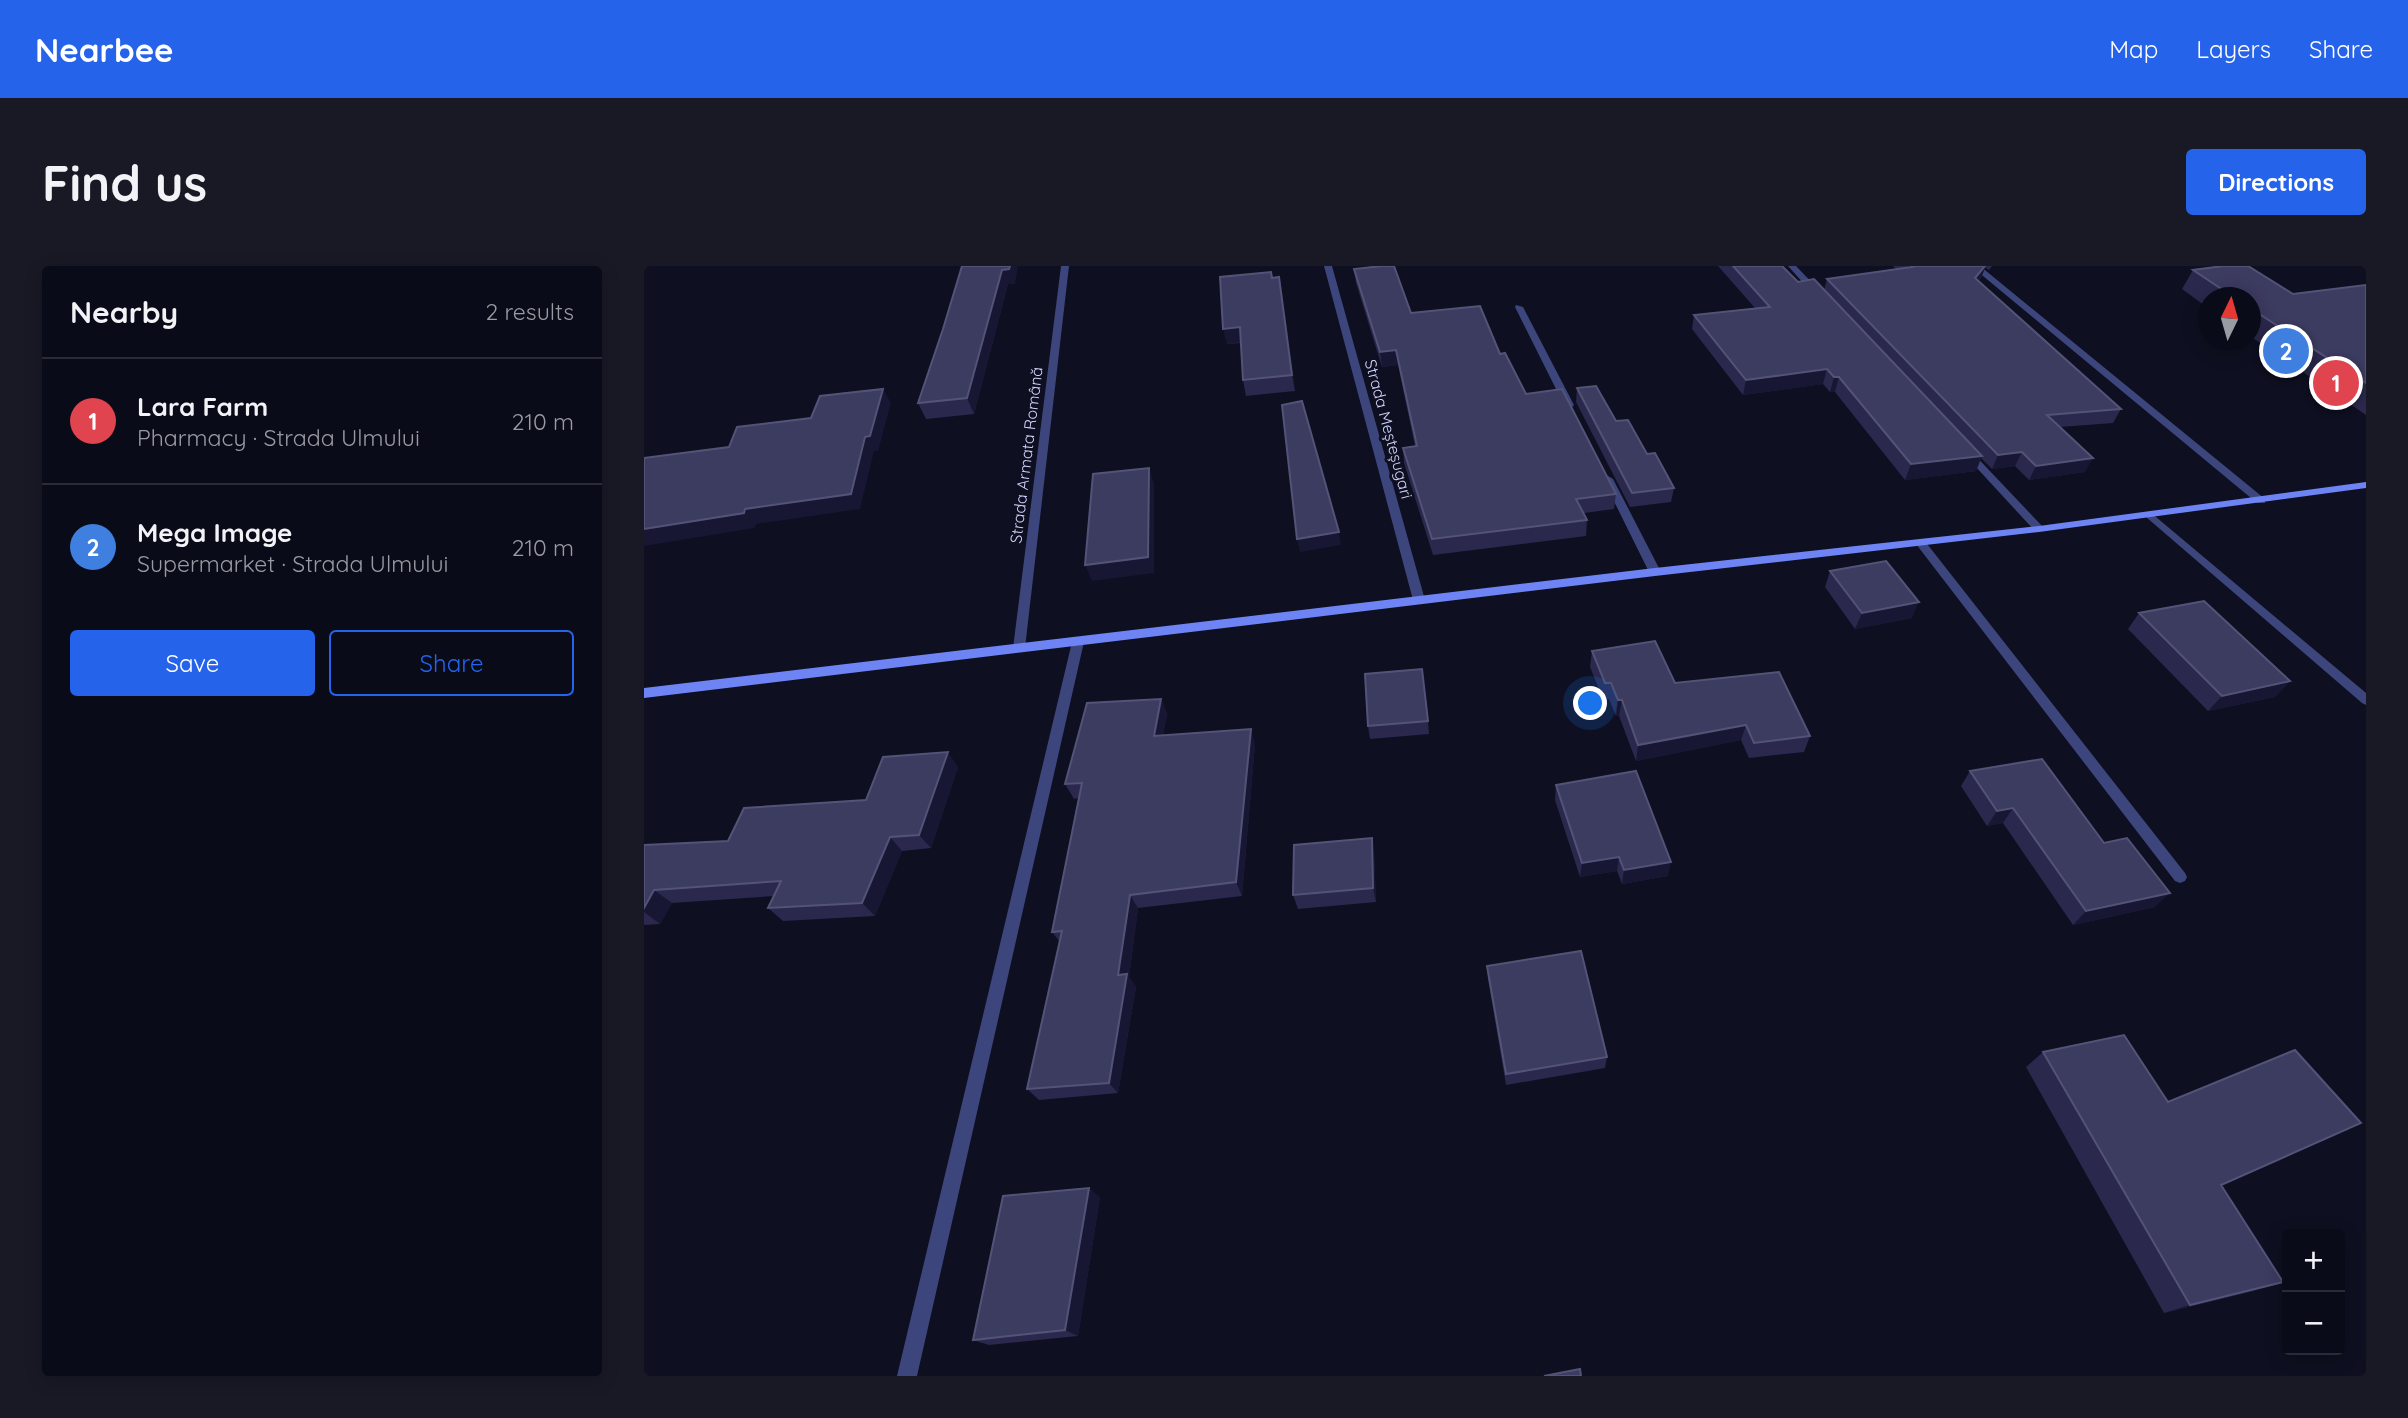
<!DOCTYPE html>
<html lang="en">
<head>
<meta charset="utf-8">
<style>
  :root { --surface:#0a0b18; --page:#181925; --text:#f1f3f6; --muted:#999ba2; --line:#2a2b37; --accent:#2563eb }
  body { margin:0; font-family:Quicksand,sans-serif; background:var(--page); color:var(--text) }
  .controls { position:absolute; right:21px; bottom:21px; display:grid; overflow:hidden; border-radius:7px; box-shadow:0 4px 18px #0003 }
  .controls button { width:63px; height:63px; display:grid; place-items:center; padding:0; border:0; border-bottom:2px solid var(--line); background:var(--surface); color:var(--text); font:35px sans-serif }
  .compass { position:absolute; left:1554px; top:21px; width:63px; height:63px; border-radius:50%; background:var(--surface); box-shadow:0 4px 18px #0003; rotate:5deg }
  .you { position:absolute; left:947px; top:438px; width:24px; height:24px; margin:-18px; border:5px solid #fff; border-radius:50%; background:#1a73e8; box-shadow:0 0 0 10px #1a73e833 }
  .badge { display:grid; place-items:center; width:46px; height:46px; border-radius:50%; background:var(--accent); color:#fff; font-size:23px; font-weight:700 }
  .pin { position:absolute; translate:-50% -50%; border:4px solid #fff; box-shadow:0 2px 7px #0006 }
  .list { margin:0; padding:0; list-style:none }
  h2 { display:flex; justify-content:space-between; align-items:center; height:91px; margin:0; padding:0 28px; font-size:30px }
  h2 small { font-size:23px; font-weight:400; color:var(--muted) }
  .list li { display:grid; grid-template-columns:46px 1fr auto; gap:21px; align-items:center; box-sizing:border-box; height:126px; padding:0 28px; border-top:2px solid var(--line) }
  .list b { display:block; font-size:26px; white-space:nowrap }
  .list p { margin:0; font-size:23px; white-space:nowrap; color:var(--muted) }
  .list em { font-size:23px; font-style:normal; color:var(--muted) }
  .actions { display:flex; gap:14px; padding:21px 28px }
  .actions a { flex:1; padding:16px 0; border:2px solid var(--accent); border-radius:7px; text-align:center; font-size:24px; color:var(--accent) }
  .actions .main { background:var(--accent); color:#fff }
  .map { position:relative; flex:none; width:1722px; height:1110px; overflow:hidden; border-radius:7px }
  header { display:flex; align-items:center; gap:42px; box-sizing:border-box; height:98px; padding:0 35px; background:var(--accent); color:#fff }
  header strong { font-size:33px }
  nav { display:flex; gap:38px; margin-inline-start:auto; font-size:24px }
  .intro { display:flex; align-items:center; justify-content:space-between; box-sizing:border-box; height:168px; padding:0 42px }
  h1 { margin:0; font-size:49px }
  .button { padding:18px 32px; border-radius:7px; background:var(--accent); color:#fff; font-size:24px; font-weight:700 }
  main { display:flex; gap:42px; padding:0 42px }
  aside { flex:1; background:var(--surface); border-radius:7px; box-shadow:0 4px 18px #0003 }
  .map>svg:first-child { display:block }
</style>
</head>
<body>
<header>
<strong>Nearbee</strong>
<nav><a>Map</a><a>Layers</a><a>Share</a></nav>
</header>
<div class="intro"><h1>Find us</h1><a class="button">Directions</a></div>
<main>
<aside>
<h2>Nearby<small>2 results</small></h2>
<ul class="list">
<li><span class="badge" style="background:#e0444e">1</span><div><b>Lara Farm</b><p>Pharmacy · Strada Ulmului</p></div><em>210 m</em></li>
<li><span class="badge" style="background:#3f7fe0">2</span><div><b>Mega Image</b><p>Supermarket · Strada Ulmului</p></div><em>210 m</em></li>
</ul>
<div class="actions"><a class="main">Save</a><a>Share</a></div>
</aside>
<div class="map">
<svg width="1722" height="1110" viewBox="0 0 1722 1110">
  <rect width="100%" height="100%" fill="#0e0f20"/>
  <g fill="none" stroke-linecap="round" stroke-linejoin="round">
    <path fill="#3d467c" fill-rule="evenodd" d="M417,0H425L381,382L375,386L369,382Z
      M680,0H688L781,334L779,337L775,338L769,334Z
      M1144,0H1152L1177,26V30H1171Z
      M1327,0H1336L1621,233V237H1613Z
      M872,39L879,41L930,139L928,141L920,139L871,41Z
      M1319,183H1325L1399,261V265H1391L1319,187Z
      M964,210L969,213L1017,306L1015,309H1007L1005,306L959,213Z
      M1506,246L1722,427V439L1718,437L1502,251L1501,249Z
      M1276,273L1280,274L1541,607L1543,611L1541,615L1536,617L1531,615L1272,278L1271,276Z
      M434,372L440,376L273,1110H253L428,376Z"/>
    <path fill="#6e84f5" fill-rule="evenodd" d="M1722,216V222L1395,266L1011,310L0,432V422L1011,302L1395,260Z"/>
  </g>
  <path fill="#2a294d" d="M318,0L371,18H364L330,148L282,153L274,137L299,63Z
    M1074,0H1138L1154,16L1180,24L1183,13L1252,3L1249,0H1348L1345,4L1341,1L1337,12L1334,16L1477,143L1469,157L1416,161L1441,206L1385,214L1371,200L1348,203L1337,192L1332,205L1261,214L1191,126H1186L1179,118L1099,129L1048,63L1050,49L1111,42Z
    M710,3L767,47L856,88L882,128L972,228L970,243L940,247L943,254L942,270L789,289L760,197L759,182L771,180L754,99L738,101L712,17Z
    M1549,4L1649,28L1722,19V149L1606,70V32H1564V42L1538,23Z
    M635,11L651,125L602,130L599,114L597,77L583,78L628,12Z
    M933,122L972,155L1003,188L1030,222L1027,236L986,241L932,136Z
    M1186,305L1268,352L1211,363L1181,321Z
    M1495,347L1646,415L1631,431L1564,445L1484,363Z
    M948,385L1166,470L1160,486L1105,492L1097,474L992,495L975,450H972L965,433H959L946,401Z
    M517,433L523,448L519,469L611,478L598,630L494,642L485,711L492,721L474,827L395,834L383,823L416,676L408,666L435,532L430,533L421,518Z
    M784,455L785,468L726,473L724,460Z
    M314,501L287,582L258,585L231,650L139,655L124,642L130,630L28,637L16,658L0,659V579L84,575L222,534Z
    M1326,505L1460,577L1511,641L1429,659L1359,557L1343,560L1317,520Z
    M912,519L1024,610L978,618L973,605L936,611L911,534Z
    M730,586L732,636L654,643L649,629Z
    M843,700L963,791L961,802L862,819L844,713Z
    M1399,786L1524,836L1717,857L1577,920L1610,1025L1520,1047L1382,801Z
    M456,931L434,1070L345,1079L329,1074Z"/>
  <path fill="#171733" d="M366,0H374L371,18H364L330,148L323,132L358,4Z
    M1342,0L1337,12L1326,26L1331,12Z
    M635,11L638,26L651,125L648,109Z
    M596,61L599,76L583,78L579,63Z
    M752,84L754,99L738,101L736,86Z
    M1183,103L1179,118L1099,129L1102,114Z
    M1190,111H1195L1191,126H1186Z
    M239,123L247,137L234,185H230L216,243L112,258L111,262L0,280V263L101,243L221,171Z
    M1378,186L1371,200L1348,203L1354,189Z
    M1338,190L1332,205L1261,214L1267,198Z
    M1449,192L1441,206L1385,214L1392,200Z
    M505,202L510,218V307L448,315L441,299Z
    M695,266L697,279L656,286L653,273Z
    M1275,336L1268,352L1211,363L1218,347Z
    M1646,415L1631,431L1564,445L1578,430Z
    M517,433L523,448L516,485L510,470Z
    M974,434H978L975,450H972Z
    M1102,459L1097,474L992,495L994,479Z
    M607,463L611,478L598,630L592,616Z
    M304,486L314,501L287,582L275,569Z
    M1369,542L1359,557L1343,560L1353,545Z
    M246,571L258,585L231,650L218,637Z
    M728,572L730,586L732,636L729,622Z
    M975,591L973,605L936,611L938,597Z
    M1027,596L1024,610L978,618L980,604Z
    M10,624L28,637L16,658L0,646V642Z
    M1526,627L1511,641L1429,659L1442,645Z
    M486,629L494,642L485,711L492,721L474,827L465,817L474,709Z
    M1717,857L1688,871L1552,931L1577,919Z
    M445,922L456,931L434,1070L421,1064Z
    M1639,1016L1610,1025L1520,1047L1546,1039Z"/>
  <path fill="#3c3b60" stroke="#535378" stroke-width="2" d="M318,0H366L365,3L358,4L323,132L274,137L299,63Z
    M738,0H750L767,47L836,40L856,88L861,87L882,128L918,123L972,228L932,233L943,254L788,273L759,182L773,180L752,84L736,86L710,3Z
    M1089,0H1138L1154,16L1170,13L1338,190L1267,198L1195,111H1190L1183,103L1102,114L1050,49L1126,41Z
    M1266,0H1341L1331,12L1477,143L1403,149L1449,192L1392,200L1378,186L1354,189L1183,13L1268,1Z
    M1579,0H1604L1649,28L1722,19V117L1606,42V32H1591L1549,4Z
    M627,6L628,12L635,11L648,109L599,114L596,61L579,63L576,11Z
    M952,120L972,155L984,154L1003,188L1011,187L1030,222L988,227L933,122Z
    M239,123L226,170L221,171L207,228L101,243L100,247L0,263V192L85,181L93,161L167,152L176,130Z
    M658,135L695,266L653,273L638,139Z
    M505,202L504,291L441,299L449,208Z
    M1242,295L1275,336L1218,347L1186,305Z
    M1560,335L1646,415L1578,430L1495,347Z
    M1011,375L1031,417L1135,406L1166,470L1110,477L1102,459L994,479L978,434H974L967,417H961L948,385Z
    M778,403L784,455L724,460L721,408Z
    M517,433L510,470L607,463L592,616L486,629L474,709L483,708L465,817L383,823L418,665L408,666L438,517L421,518L443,437Z
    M304,486L275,569L246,571L218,637L124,642L137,615L10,624L0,642V579L84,575L100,542L222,534L239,491Z
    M1398,493L1460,577L1483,572L1526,627L1442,645L1369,542L1353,545L1326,505Z
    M992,505L1027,596L980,604L975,591L938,597L912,519Z
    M728,572L729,622L649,629L650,579Z
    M937,685L963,791L862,808L843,700Z
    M1480,769L1524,836L1651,784L1717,857L1577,919L1639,1016L1546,1039L1399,786Z
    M445,922L421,1064L329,1074L359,930Z
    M936,1103L937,1110H900Z"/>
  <g text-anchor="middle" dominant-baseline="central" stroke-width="6" stroke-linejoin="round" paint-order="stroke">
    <g font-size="16" fill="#d1d4fc" stroke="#0e0f20">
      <text transform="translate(745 163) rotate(75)">Strada Meșteșugari</text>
      <text transform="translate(382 189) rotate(-83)">Strada Armata Română</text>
    </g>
  </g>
</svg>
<div class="controls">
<button>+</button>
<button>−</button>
</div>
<svg class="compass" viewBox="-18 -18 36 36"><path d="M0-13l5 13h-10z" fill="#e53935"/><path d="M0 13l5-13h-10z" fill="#999ba2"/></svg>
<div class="you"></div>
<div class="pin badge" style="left:1692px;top:117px;background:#e0444e">1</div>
<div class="pin badge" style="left:1642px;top:85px;background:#3f7fe0">2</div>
</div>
</main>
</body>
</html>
